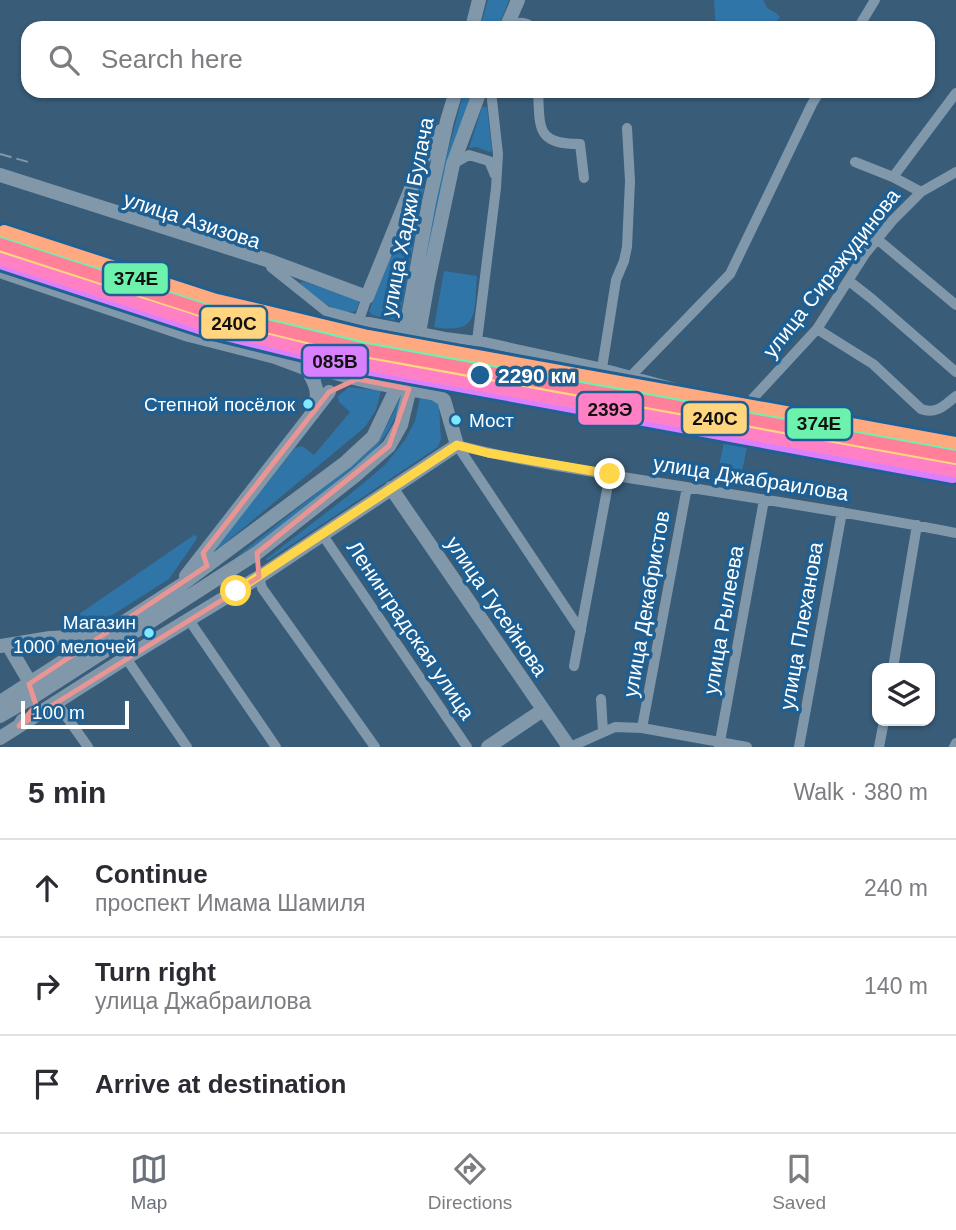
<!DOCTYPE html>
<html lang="en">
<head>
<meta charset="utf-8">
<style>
  :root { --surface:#fff; --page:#f7f7f7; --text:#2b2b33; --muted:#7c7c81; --line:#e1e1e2; --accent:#6b717a }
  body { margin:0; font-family:Arial,sans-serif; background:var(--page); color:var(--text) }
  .controls { position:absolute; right:21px; bottom:21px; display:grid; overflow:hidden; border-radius:14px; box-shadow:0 2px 5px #0004 }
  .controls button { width:63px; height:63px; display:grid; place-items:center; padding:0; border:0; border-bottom:2px solid var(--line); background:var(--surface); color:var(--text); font:35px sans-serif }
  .scale { position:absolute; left:21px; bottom:18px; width:108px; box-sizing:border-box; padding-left:7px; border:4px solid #fff; border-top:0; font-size:19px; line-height:24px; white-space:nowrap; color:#fff; -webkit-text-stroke:5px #1e6093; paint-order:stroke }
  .stop { position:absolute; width:21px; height:21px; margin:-16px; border:5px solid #ffd54a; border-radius:50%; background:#fff }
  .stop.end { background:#ffd54a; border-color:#fff; box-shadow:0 2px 7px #0008 }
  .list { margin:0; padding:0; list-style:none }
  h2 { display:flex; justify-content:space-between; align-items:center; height:91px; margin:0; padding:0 28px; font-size:30px }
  h2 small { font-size:23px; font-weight:400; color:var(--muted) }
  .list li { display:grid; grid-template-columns:46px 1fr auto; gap:21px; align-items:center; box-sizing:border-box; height:98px; padding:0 28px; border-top:2px solid var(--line) }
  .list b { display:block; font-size:26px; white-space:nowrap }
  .list p { margin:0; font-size:23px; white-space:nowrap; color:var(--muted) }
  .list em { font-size:23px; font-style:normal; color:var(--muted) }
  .icon { flex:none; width:38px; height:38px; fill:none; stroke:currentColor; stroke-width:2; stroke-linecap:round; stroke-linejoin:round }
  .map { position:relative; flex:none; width:956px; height:747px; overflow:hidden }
  .search { position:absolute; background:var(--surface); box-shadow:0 2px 5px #0004; left:21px; right:21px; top:21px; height:77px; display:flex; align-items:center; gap:18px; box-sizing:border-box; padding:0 24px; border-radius:21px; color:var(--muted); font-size:26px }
  .sheet { height:385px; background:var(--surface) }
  nav { display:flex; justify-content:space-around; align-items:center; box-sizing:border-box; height:98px; border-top:2px solid var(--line); background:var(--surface); font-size:19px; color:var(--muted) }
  nav a { display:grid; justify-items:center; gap:4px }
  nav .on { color:var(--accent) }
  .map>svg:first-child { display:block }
</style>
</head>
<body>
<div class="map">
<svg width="956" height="747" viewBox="0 0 956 747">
  <rect width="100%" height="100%" fill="#395c78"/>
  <path fill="#2f75a8" d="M488,0H509L498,28H480Z
    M714,0H763L767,8L776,13L780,17L772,28H716Z
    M464,91H474L401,402C394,422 386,438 371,453L257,545L235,558L368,452C382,436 391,420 398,401L434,203Z
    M482,107H487L492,150L490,152L476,147L469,148Z
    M418,187L424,188L399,321L372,315L369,311Z
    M444,271L477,276C474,312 480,335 434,327Z
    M302,281L357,300L359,302L356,311C337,317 314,296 300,284Z
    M349,387L381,391L376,410L365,427L218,549L216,548L295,448L302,446L314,455L350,412L339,402L338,396Z
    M420,398L434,401L439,406L441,439L438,447L267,561L266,559L349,495L385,465L405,440L415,421Z
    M724,442L747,447L739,486L716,481Z
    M194,535L197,536L196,540L169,579L95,626L66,623Z"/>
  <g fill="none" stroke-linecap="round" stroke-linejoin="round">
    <path stroke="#8198ab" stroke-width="10" d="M506,27C516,22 525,20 533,28
      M858,28L875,0
      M538,91C540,129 536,144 580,144L584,178
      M855,162L893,177L921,192
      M453,164L469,155L489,161L495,175
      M893,177L956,93
      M877,239L956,305
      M271,267L326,311L359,320L445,337L484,342L602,368L745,407L956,446
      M849,281L872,299L956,372
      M359,320L367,297
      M817,329L873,364L921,409C936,415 945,405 956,396
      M477,341L496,188L498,154L491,91
      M602,368L616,280L624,261L627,247L630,181L627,128
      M631,376L730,274L812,104L820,91
      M745,407L817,329L865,254L892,221L921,192L956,172
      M457,445C515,460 575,469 635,479C742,496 849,512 956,533
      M457,445L581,631
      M322,534L467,747
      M259,577L262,588L375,747
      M189,620L276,747
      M126,658L187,747
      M574,666L610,474
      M893,668L917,525
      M601,699L603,732
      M56,702L88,747
      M642,728L687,487
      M570,747L615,727L642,728L747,747
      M719,747L764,500
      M799,747L842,512
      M879,747L884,721
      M954,747L956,743"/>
    <path stroke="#8098aa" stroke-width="14" d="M472,28L479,0
      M506,28L518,0
      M0,175L273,262L367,297L423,159L441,131
      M0,271L189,335L275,357L307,369C317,386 320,394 313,413
      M391,488L569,747
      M186,576L329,392
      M8,645L28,679L32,692
      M0,646L50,638L99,636
      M0,702L180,586L346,462L373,437L394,393L429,202L447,121L456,91
      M0,716L33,697L257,553L356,475L389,446L401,425L408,396L428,282L453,164L480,91
      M19,726L129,656L259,577L457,445L444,400L435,394C399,387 361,382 326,370L316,374L313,380
      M0,738L19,726L23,720
      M488,747L543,710"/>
    <path stroke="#8198ab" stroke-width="2" stroke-dasharray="12 5" stroke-linecap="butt" d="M0,154L32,163"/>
    <g stroke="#1e6093" stroke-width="18">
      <path id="rail-1" d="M0,248L209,317L364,354L956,463"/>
    </g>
    <g stroke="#1e6093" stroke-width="18">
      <path id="rail-2" d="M0,263L205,330L361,368L953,477"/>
    </g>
    <g stroke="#1e6093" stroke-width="18">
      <path id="rail-3" d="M4,235L213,304L367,340L956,449"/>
    </g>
    <g stroke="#1e6093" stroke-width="18">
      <path id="rail-4" d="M0,244L209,312L365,350L956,457"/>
    </g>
    <g stroke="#1e6093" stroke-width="18">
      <path id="rail-5" d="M0,259L205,325L362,364L954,471"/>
    </g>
    <g stroke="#1e6093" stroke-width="18">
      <path id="rail-6" d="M4,231L213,299L368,336L956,443"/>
    </g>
    <use href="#rail-1" stroke="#ffd580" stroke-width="12"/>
    <use href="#rail-2" stroke="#d880ff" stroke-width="12"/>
    <use href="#rail-3" stroke="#6df2ae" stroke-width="12"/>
    <use href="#rail-4" stroke="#ff8098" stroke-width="12"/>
    <use href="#rail-5" stroke="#ff80c5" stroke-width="12"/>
    <use href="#rail-6" stroke="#ffa980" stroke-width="12"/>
  </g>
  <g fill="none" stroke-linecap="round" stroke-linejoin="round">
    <path stroke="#ffd54a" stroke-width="9" d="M236,591L457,445L488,453L610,474"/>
  </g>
  <path fill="none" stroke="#ea9494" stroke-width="5" stroke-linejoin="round" d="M357,379L409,389L389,446L257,553L259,577L19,726L36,705L29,684L207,566L203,553L329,392Z"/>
  <circle fill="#1e6093" stroke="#fff" stroke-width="3.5" cx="480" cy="375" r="11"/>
  <g fill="#80e8ff" stroke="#1e6093" stroke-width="2.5">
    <circle cx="308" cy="404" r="6"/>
    <circle cx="456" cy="420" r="6"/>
    <circle cx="149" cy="633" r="6"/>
  </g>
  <g text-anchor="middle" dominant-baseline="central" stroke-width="7" stroke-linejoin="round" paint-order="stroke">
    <g font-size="19" fill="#fff" stroke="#1e6093" text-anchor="end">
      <text x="295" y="404">Степной посёлок</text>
      <text x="469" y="420" text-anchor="start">Мост</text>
      <text x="136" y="622">Магазин<tspan x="136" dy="24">1000 мелочей</tspan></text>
    </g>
    <g font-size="21" fill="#fff" stroke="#1e6093">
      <text transform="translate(407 217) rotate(-79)">улица Хаджи Булача</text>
      <text transform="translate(192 220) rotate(18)">улица Азизова</text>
      <text transform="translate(831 273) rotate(-52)">улица Сиражудинова</text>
      <text transform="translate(751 478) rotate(9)">улица Джабраилова</text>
      <text transform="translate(646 604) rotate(-80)">улица Декабристов</text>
      <text transform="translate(497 606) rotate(56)">улица Гусейнова</text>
      <text transform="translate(723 620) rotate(-80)">улица Рылеева</text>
      <text transform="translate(801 626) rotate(-80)">улица Плеханова</text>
      <text transform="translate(411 630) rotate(56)">Ленинградская улица</text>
    </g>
    <g font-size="21" font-weight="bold" fill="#fff" stroke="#1e6093" text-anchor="start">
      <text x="498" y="375">2290 км</text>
    </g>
  </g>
  <g stroke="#1e6093" stroke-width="2.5">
    <rect x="103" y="262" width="66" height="33" rx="7" fill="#6df2ae"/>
    <rect x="200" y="306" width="67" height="34" rx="7" fill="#ffd580"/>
    <rect x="302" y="345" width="66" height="33" rx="7" fill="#d880ff"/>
    <rect x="577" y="392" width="66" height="34" rx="7" fill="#ff80c5"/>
    <rect x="682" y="402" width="66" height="33" rx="7" fill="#ffd580"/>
    <rect x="786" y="407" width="66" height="33" rx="7" fill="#6df2ae"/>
  </g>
  <g font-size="19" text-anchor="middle" font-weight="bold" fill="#111">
    <text x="136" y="285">374Е</text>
    <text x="234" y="330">240С</text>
    <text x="335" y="368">085В</text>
    <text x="610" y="416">239Э</text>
    <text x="715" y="425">240С</text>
    <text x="819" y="430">374Е</text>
  </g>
</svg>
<div class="controls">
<button><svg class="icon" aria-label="layers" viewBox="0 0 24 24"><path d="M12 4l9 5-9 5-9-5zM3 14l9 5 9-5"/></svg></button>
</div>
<div class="scale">100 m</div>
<div class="stop" style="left:236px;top:591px"></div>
<div class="stop end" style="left:610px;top:474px"></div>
<div class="search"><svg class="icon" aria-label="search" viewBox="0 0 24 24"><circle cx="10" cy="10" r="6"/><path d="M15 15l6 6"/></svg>Search here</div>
</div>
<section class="sheet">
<h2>5 min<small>Walk · 380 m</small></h2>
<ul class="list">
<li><svg class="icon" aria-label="ahead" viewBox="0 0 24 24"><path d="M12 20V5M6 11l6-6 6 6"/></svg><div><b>Continue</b><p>проспект Имама Шамиля</p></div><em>240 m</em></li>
<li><svg class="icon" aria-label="right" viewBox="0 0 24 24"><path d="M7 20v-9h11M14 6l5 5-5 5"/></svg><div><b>Turn right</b><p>улица Джабраилова</p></div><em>140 m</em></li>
<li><svg class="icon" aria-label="arrive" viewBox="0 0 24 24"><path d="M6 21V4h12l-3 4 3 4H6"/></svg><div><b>Arrive at destination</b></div></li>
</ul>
</section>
<nav>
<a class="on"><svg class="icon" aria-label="map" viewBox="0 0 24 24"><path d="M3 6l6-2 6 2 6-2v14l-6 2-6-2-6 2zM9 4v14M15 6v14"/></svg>Map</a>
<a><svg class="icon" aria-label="directions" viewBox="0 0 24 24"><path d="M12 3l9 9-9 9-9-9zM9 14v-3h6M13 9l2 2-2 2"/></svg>Directions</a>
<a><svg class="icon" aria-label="saved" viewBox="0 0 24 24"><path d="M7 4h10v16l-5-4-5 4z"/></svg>Saved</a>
</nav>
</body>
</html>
